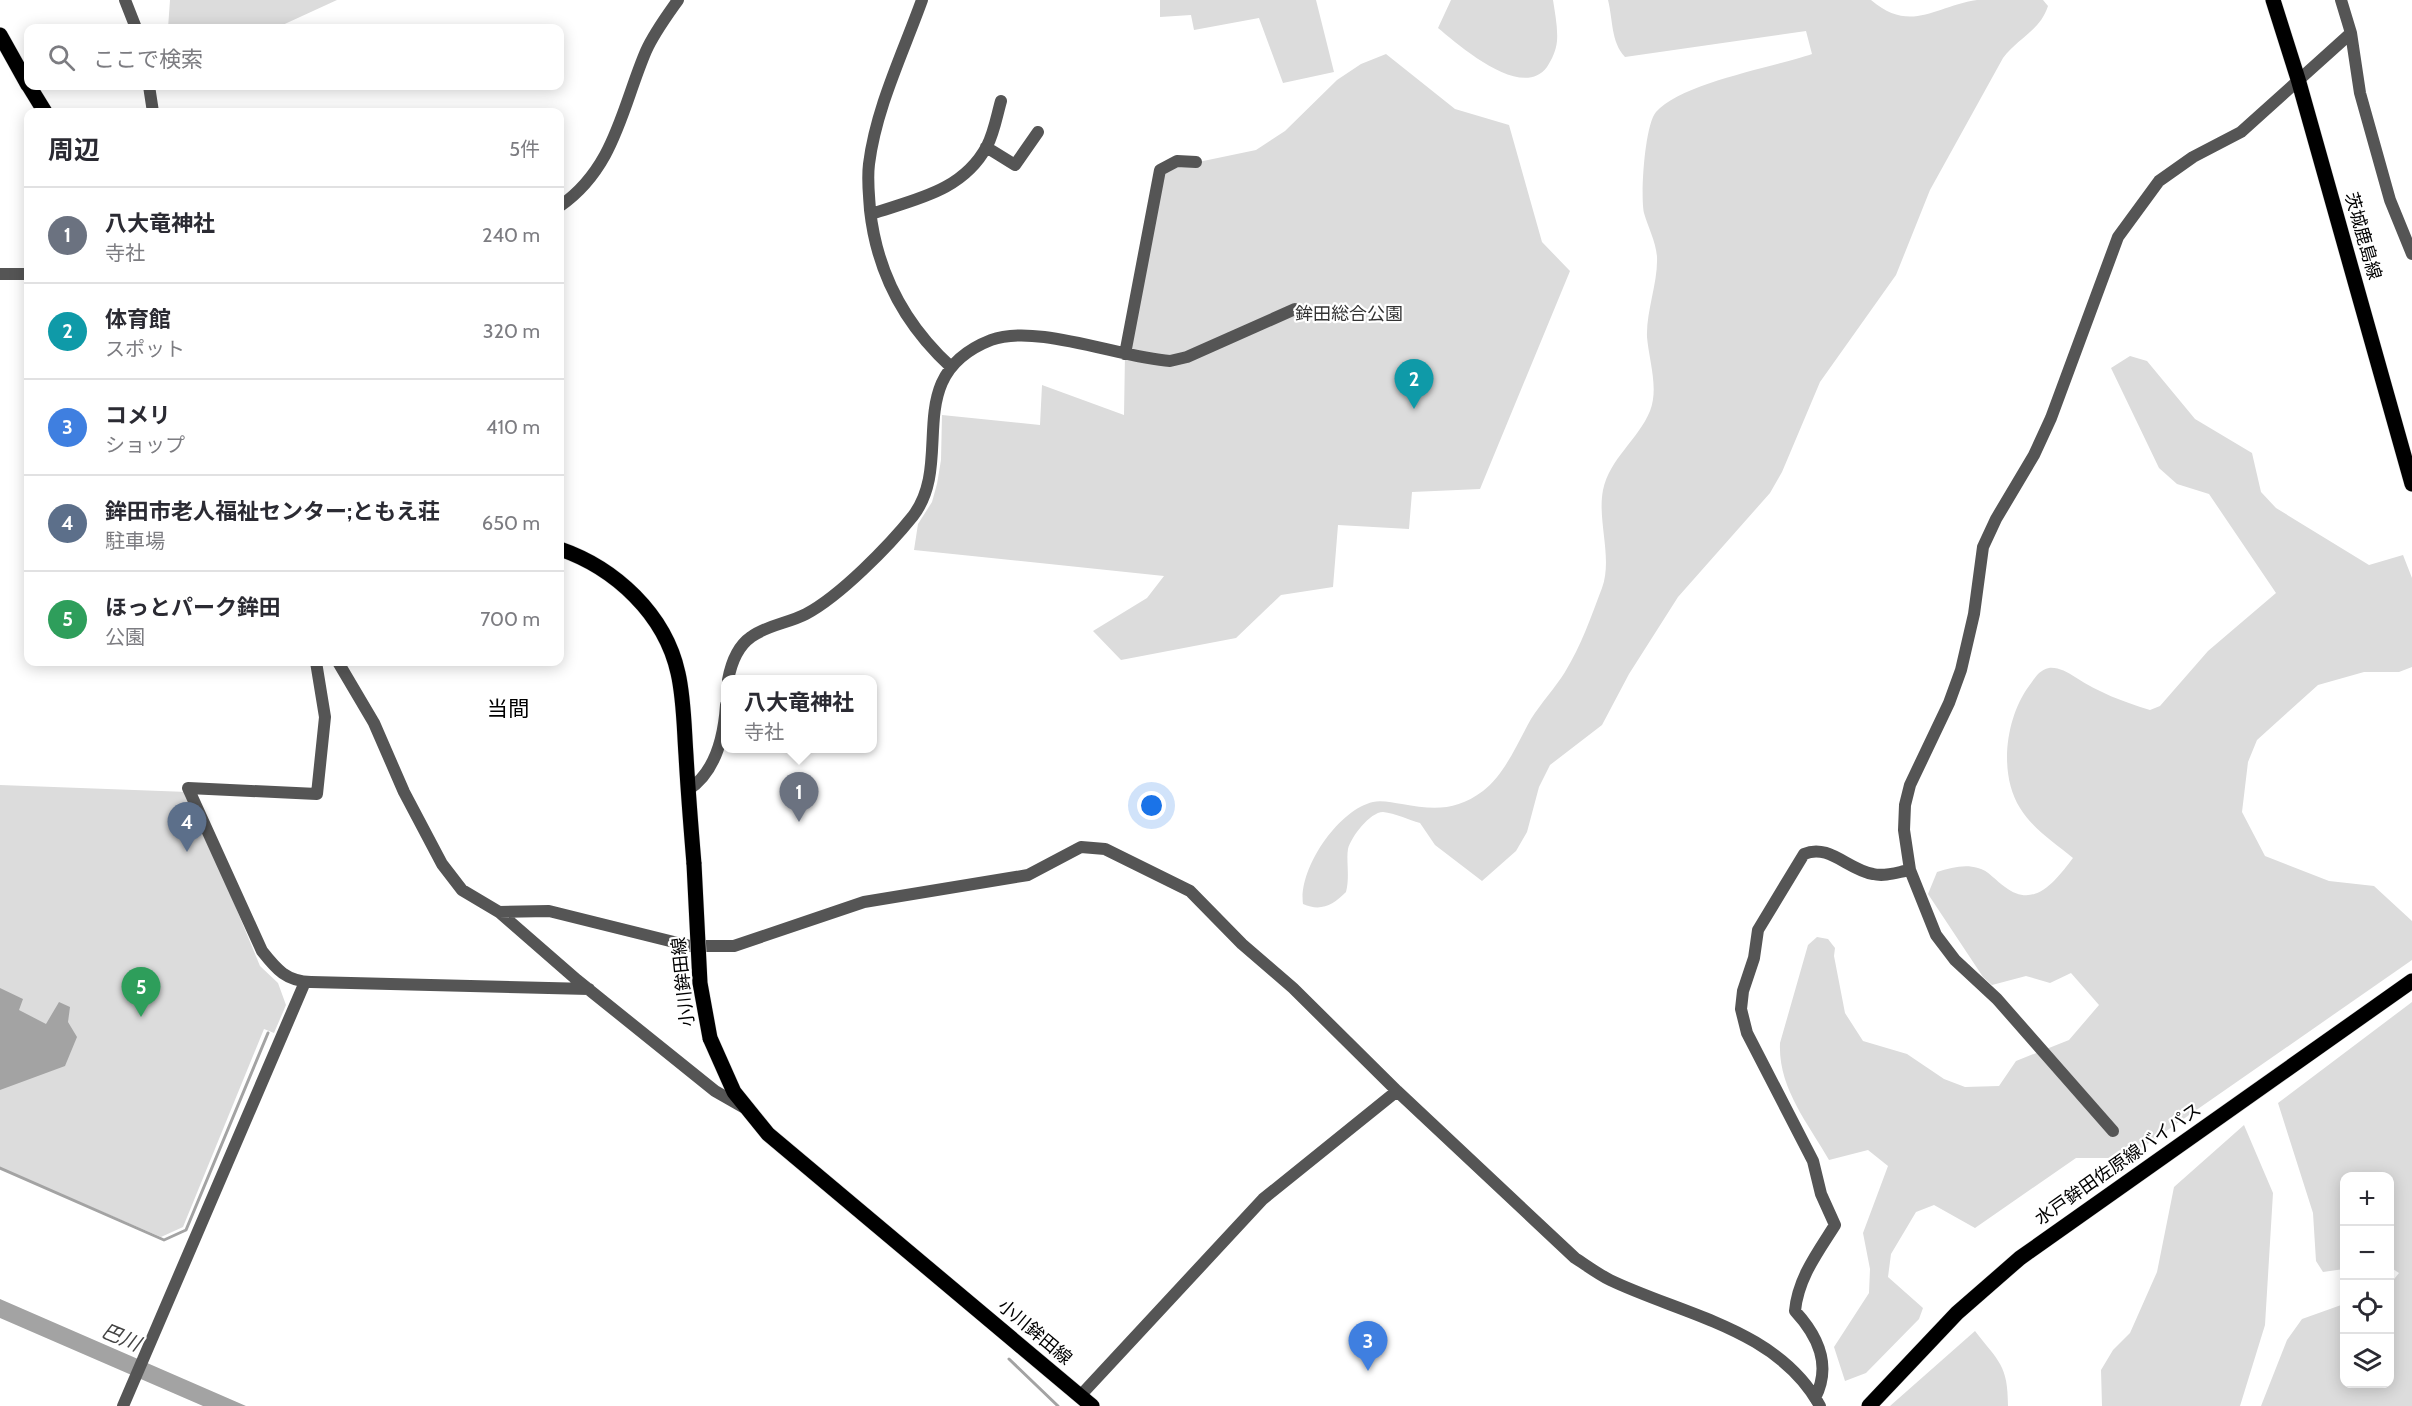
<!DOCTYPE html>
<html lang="ja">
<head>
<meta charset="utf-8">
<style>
  :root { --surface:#fff; --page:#f7f7f7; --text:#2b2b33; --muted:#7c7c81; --line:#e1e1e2; --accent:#000 }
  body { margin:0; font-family:Cabin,"Noto Sans JP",sans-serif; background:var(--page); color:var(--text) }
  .controls { position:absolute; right:18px; bottom:18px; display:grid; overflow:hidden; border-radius:12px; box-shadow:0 3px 15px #0003 }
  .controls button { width:54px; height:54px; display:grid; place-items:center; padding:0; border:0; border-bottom:2px solid var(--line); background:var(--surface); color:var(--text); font:30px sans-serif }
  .you { position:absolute; left:1152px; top:806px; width:21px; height:21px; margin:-15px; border:4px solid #fff; border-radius:50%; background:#1a73e8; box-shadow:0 0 0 9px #1a73e833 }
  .badge { display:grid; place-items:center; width:39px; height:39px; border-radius:50%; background:var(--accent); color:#fff; font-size:20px; font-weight:700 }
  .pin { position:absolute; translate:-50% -50px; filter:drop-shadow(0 2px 3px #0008) }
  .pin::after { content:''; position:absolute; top:32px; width:21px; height:18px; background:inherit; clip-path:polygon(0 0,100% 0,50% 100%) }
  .popup { position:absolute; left:721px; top:675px; width:156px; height:78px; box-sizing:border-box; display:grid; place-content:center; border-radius:12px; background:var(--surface); filter:drop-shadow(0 2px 4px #0005); font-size:20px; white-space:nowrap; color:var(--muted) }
  .popup b { font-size:22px; color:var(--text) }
  .popup::after { content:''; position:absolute; left:50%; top:100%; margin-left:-12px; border:12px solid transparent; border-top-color:var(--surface) }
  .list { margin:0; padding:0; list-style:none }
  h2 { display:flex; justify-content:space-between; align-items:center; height:78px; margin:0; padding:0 24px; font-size:26px }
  h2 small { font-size:20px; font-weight:400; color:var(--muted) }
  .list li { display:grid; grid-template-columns:39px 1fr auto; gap:18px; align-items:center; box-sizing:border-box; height:96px; padding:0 24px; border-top:2px solid var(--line) }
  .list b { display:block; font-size:22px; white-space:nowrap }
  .list p { margin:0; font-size:20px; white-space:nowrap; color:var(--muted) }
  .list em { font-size:20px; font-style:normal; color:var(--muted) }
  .icon { flex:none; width:33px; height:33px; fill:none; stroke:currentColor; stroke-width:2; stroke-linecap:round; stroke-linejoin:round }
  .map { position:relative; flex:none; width:2412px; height:1406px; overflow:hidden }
  .search { position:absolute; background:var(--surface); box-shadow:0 3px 15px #0003; left:24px; top:24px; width:540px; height:66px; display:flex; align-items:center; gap:15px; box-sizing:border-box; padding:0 21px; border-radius:12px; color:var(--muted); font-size:22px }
  .panel { position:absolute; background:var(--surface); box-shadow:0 3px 15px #0003; left:24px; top:108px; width:540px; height:558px; border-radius:12px }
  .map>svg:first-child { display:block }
</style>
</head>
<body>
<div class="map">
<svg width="2412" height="1406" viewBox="0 0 2412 1406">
  <rect width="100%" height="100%" fill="#fff"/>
  <path fill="#dcdcdc" d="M170,0H337L276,28H168Z
    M1160,0H1316L1334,72L1283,83L1259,18L1194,30L1191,15L1160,17Z
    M1451,0H1553C1555,13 1558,28 1557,41C1556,51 1552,59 1547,67C1522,101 1460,46 1438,28Z
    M1608,0H1871C1911,34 1935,6 1977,0C1998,0 2022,0 2043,0L2048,6C2040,31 2018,38 2003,58L1930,190L1896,275L1820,382L1782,472L1770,493L1678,597L1629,674L1602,725L1550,765L1539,787L1527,832L1516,851L1482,881L1435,845L1420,823C1409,820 1395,813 1383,812C1370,812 1351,837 1348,849C1346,860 1350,877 1346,892C1333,905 1321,912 1303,904C1298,869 1338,810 1373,802C1382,800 1393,803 1402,804C1434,810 1456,811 1483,791C1505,774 1518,742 1531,719C1541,703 1555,688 1565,672C1581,646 1591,617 1602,588C1613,558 1597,521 1603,490C1610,458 1638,440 1650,411C1659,388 1649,361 1647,337C1646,311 1658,283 1657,257C1656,242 1648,227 1644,213C1640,195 1645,124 1656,112C1681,83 1774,67 1812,54L1806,31L1625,57C1611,42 1613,20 1608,0Z
    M1386,54L1455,109L1509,125L1542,242L1570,271L1480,489L1412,492L1409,529L1338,525L1333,587L1281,595L1236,638L1121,660L1093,631L1147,598L1164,576L914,550L918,524L932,502L937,484L941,460L942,415L1040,425L1042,385L1124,415L1125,354L1160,170L1256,150L1285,131L1337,80L1361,64Z
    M2130,356L2147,361L2195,419L2252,453L2261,492L2276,508L2369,565L2403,555L2412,578V667L2399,672H2364L2318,685L2257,740L2248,762L2242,812L2265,856L2329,881L2374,886L2412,921V960L2136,1152L2119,1158H2076L1975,1228L1934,1205L1916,1212L1891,1254L1888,1277L1923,1308L1919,1319L1866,1373L1845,1381L1834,1347L1869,1293L1870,1269L1863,1233L1888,1166L1868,1150L1829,1160C1808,1123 1778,1088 1780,1043L1808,945L1817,937L1828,939L1835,948L1834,956L1845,1013L1863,1041L1907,1054L1944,1079L1965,1087L1999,1086L2016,1061L2069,1040L2099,1005L2071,973L2050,983L2026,976L1992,985L1983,977L1928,894L1937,872C1951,868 1964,864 1978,868C1988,870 1997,882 2005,887C2035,910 2056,880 2073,858C2054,842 2033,829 2020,808C1998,773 2006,717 2029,686C2035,678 2039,670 2049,668C2058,667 2067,672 2075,677C2100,693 2121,701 2150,710L2160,706L2208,651L2276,593L2209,494L2177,484L2159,468L2111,368Z
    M0,785L188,792L260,966L278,983L286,1005L274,1033L264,1029L183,1227L161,1237L0,1168Z
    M2412,1002V1406H2261L2287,1340L2302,1319L2344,1304V1384H2390V1284L2399,1273L2390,1267V1176H2344V1269L2323,1272L2316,1261L2313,1213L2278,1103Z
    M2244,1125L2273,1193L2265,1325L2240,1406H2102L2101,1370L2113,1350L2130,1333L2157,1272L2174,1187Z
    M1975,1331C1999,1362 2008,1365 2008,1406H1890Z"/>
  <path fill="#a3a3a3" d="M0,988L23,999L19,1010L46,1024L59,1002L70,1007L68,1022L77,1037L65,1066L0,1090Z
    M0,1299L246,1406H203L0,1318Z"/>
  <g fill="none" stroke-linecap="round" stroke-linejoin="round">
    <path stroke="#a3a3a3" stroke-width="3" d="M0,1168L164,1240L186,1230L268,1033
      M1009,1359L1058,1406"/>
    <g stroke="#dbdbdb" stroke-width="16">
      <path id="major" d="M2273,0L2298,79L2412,484
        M0,35L28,85
        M29,86L45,112
        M560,549C615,568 665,614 678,673C684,699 684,727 686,755C688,791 691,828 694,864
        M710,1038L734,1092L768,1134L1092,1406
        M1869,1406L1957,1313L2020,1258L2412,981"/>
    </g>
    <path stroke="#555" stroke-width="12" d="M125,0L136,28
      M922,0C903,53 876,108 869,164C867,180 869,194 870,210C877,273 904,324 951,367
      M2341,0L2351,33L2360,93L2390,200L2412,254
      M149,86L153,112
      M986,147L1015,165L1038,132
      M560,206C615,168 622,107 646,51C654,33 666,17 678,0
      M871,214C916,199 963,191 987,146C994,133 997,115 1001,101
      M0,274H28
      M1125,354L1160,170L1177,161L1196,162
      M316,662L325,717L317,794L188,788L262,951C277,970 286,981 311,982L589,989
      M338,662L374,723L404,792L442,864L462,890L499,912L577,980L715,1091L743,1107
      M728,680C731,664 738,646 751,637C767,625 789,623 806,614C840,596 889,546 913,516C956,460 899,376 991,340C1036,323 1121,358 1170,361L1187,357L1295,309
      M688,790C716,772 724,735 726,705
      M499,912L549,911L690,946H734L864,902L1028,875L1081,847L1105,849L1190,891L1242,944L1293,988L1397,1091L1575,1258C1586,1265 1598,1274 1610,1280C1683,1315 1778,1329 1820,1406
      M2113,1131L1997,999L1955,960L1936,935L1910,870L1904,830L1905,805L1910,785L1949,703L1961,670L1974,614L1983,547L1996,519L2034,455L2051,418L2118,237L2159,181L2193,157L2241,132L2351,33
      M1080,1396L1263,1199L1397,1091
      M1815,1398C1832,1365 1818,1336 1795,1311C1798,1278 1818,1252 1835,1225L1821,1194L1813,1161L1747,1033L1741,1009L1743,991L1754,958L1758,930L1804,854C1829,843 1848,870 1873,874C1885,877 1898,872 1910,870
      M123,1406L305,982"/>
    <use href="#major" stroke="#000" stroke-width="15"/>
    <g stroke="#dbdbdb" stroke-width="16" stroke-linecap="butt">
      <path id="major-bridge" d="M694,864L700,983L710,1038"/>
    </g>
    <use href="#major-bridge" stroke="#000" stroke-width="15"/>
  </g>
  <g text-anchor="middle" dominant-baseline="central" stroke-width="4.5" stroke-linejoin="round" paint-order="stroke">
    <g font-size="18" fill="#000" stroke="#fff">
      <text transform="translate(2363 236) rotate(74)">茨城鹿島線</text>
      <text transform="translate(683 982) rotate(-96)">小川鉾田線</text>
      <text transform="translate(2118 1164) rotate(-35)">水戸鉾田佐原線バイパス</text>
      <text transform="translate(1035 1332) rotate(40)">小川鉾田線</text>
    </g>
    <g font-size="18" fill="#333" stroke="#fff">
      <text x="1349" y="314">鉾田総合公園</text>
    </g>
    <g font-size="20" font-style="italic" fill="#444" stroke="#fff">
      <text transform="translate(121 1337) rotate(23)">巴川</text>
    </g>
    <g font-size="21" fill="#000" stroke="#fff">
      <text x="508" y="708">当間</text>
    </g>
  </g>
</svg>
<div class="controls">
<button>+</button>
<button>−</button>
<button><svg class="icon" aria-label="locate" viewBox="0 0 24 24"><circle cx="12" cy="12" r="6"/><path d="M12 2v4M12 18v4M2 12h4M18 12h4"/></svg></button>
<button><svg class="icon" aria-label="layers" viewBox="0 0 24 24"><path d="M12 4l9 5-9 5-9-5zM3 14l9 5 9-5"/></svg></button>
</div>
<div class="you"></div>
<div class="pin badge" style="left:799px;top:822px;background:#6b7280">1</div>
<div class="popup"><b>八大竜神社</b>寺社</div>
<div class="pin badge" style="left:1414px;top:409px;background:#0f9aa8">2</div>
<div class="pin badge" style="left:1368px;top:1371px;background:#3f7fe0">3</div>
<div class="pin badge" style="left:187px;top:852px;background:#5c6f8a">4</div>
<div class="pin badge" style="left:141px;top:1017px;background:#2e9e5b">5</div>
<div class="search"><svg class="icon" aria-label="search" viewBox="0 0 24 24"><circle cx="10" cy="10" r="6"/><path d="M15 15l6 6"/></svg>ここで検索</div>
<section class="panel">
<h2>周辺<small>5件</small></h2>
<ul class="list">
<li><span class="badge" style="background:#6b7280">1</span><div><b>八大竜神社</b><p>寺社</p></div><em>240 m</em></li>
<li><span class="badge" style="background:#0f9aa8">2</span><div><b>体育館</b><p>スポット</p></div><em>320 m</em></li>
<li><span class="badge" style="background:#3f7fe0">3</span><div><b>コメリ</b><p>ショップ</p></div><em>410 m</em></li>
<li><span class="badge" style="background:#5c6f8a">4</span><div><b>鉾田市老人福祉センター;ともえ荘</b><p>駐車場</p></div><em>650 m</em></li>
<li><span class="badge" style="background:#2e9e5b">5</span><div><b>ほっとパーク鉾田</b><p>公園</p></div><em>700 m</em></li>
</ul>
</section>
</div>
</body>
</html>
